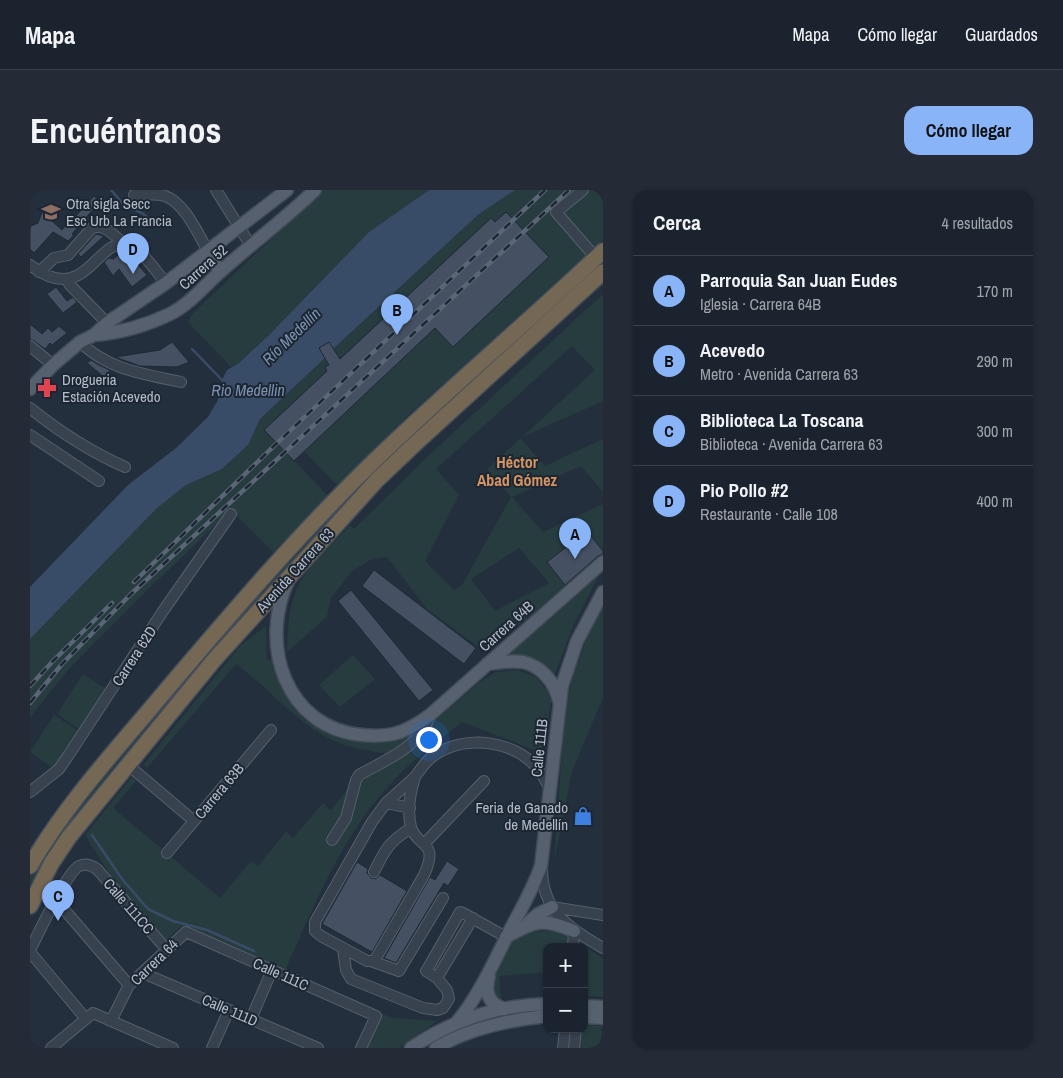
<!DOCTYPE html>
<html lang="es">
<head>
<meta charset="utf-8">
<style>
  :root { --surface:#1b232e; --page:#242b36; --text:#f1f3f6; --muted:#a0a4aa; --line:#39404a; --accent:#8ab4f8 }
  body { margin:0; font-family:"Archivo Narrow",sans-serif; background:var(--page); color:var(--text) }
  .controls { position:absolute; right:15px; bottom:15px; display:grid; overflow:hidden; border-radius:10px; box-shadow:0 1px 4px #0004 }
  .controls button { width:45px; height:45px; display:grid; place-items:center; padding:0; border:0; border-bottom:1px solid var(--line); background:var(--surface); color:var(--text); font:25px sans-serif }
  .you { position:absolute; left:398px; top:549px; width:18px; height:18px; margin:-12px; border:4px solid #fff; border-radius:50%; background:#1a73e8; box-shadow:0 0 0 8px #1a73e833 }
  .badge { display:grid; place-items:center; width:32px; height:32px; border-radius:50%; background:var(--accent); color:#111; font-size:16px; font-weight:700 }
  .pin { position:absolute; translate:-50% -41px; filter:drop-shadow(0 1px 2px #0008) }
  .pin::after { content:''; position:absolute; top:26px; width:18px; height:15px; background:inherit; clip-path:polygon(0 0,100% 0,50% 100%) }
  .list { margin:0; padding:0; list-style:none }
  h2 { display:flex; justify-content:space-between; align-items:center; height:65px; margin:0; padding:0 20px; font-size:21px }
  h2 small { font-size:16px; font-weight:400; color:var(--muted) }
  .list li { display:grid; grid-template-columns:32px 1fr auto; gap:15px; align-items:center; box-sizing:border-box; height:70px; padding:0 20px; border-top:1px solid var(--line) }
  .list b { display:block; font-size:19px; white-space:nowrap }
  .list p { margin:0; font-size:16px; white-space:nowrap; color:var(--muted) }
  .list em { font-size:16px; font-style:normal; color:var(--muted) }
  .map { position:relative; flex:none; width:573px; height:858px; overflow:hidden; border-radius:15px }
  header { display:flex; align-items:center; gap:30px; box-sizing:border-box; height:70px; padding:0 25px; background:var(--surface); border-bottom:1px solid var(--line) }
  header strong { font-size:24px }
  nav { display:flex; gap:28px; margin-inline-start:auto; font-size:18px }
  .intro { display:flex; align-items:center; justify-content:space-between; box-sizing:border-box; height:120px; padding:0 30px }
  h1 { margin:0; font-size:35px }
  .button { padding:12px 22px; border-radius:15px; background:var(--accent); color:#111; font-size:18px; font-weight:700 }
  main { display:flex; gap:30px; padding:0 30px }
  aside { flex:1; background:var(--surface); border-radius:15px; box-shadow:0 1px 4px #0004 }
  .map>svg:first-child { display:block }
</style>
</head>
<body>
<header>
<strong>Mapa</strong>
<nav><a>Mapa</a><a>Cómo llegar</a><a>Guardados</a></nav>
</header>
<div class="intro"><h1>Encuéntranos</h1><a class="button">Cómo llegar</a></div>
<main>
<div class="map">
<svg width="573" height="858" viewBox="0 0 573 858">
  <rect width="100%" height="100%" fill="#242f3e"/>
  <path fill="#263c3f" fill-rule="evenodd" d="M293,0H399L339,42L240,144L209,173L201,177L158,132L163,123Z
    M485,0H573V50L376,227L307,295L274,261L405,138L424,156L519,67L476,22L465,32L461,28L315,164L309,168L303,159L449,24Z
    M573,68V76L346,285L0,703V688L3,682L55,607L164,474L310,312L382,242Z
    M573,104V211L490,248L515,276L573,249V302L551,276L482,307L513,342L573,314V367L455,462L397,419L357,367L340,370L322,381L301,408L297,427L257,462C258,441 258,420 266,401C277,375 301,355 320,335L324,339L395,269ZM542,156L565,180L457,279L481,307L432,395L424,400L395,371L429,305L406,279ZM489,358L519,393L465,421L441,389Z
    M295,168L299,175L295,177L297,181L235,240L298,306L243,362L201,320L105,412L38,480L0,527V449L127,318L156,295L192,279L218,255L230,229Z
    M572,379L543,436L524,486C511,471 498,465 478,465Z
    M573,416V508L542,581L524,672L533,547L541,491L561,437Z
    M236,436L237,470H243L250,490L305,543L392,537C385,546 371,560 359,563C353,564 342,561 336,560C280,553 249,505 206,474L117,578L113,575L211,455Z
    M323,465L345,489L310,517L289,495Z
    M487,480L506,487L518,501L521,513L512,563L432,532C411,550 387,566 368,586C313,641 285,714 254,783L151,736L136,751L82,688L55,645L102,587L106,591L83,618L190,708L221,671L228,676L256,642L263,648L293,613L301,620L319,597L369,566L389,550L404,531L450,492L466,482Z
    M53,484L79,501L52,541L27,524Z
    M24,525L50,542L24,579L0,562Z
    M516,741L540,742L539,757H517V782L469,786L471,808L466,806C466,805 464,800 463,799C462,787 477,756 485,748C494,741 505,742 516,741Z
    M558,759L573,768V807L554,806Z
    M351,823L363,828L407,831L369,858H334Z
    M554,835L572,836L570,858H550L551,839H554Z"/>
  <path fill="#394c67" d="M399,0H485L449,24L303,159L299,152L289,158L295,168L230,229L218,255L192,279L156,295L127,318L0,449V397L98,295L146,258L178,227L188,210L192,190L197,180L209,173L240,144L339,42Z"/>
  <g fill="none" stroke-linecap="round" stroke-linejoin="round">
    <path stroke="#394c67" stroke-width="2.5" d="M81,0L95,16L112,23L125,33
      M162,159L194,192
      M62,645L92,689L118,719L143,731L177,740L224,761"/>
  </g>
  <path fill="#455162" stroke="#1f2835" d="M64,6L70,12L50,34L42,44L44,45L38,51L23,42L4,63L0,59V39L1,36L8,33L12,22L32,40L42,26L44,28Z
    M476,22L519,67L423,157L405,138L264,271L234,240L297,181L295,177L299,175L289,158L299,152L310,169L461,28L465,32Z
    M66,44L74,46L51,67L48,64Z
    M92,62L98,63L117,85L102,97L89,79L83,86L74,72L79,68L83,69Z
    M26,97L37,111L43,107L47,112L33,123L17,104Z
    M0,134L12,144L18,138L22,142L29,136L37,143L22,155L20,153L15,159L4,151L0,149Z
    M142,152L159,172L147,177L110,176L85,167L130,160Z
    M61,170L69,175L80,180L74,187L57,173Z
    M557,341L573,361V364L568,366L535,395L517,372Z
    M344,380L446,458L434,474L332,396Z
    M321,400L403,500L389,511L308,411Z
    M417,671L429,679L418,696L414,693L366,773L354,768L400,687L405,690Z
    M327,672L338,679L337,683L341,688L345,689L350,685L377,701L342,762L292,734Z"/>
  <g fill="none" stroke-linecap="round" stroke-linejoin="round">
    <g stroke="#565f6c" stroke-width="12">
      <path id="minor" d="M186,0L221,56
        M553,0L526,22L566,68
        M104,5C114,5 126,3 135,6C155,13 168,44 178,61
        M0,75C58,120 67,41 101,56C114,62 127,83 136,93
        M9,82L24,68L38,65L62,38C75,33 84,46 94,54
        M39,94L77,133
        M50,152C78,180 115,184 151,192
        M0,156L23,175
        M0,218C31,243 59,261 95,277
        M0,245L69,291
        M98,575L164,631
        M385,587C380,603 377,621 381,637C387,658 410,650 394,685L346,768L343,771H337L291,746L285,741V732L342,632L356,613Z
        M385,587C390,580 395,572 402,567C433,544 483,549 508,579C513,585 516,592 520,599
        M0,602L29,579L38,566L133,421L201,324
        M356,613L380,618
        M302,650L316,628L326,590L329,585C355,570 391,557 400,525
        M395,653L454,591
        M137,663L241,540
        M512,676C511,720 538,738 573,758
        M344,682C355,659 360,651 381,638
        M26,710L99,795
        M522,717L573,725
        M443,728L407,788L396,781L398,778L430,722L433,723L476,747
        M543,757L544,741
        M313,759L316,780L321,789L393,818L407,820L413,818L419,809L417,800L407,788
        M0,760C8,745 36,683 49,676C55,673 61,675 67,679L137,760
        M0,762L56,829
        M341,771L369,781L413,708
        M113,783L288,858
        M221,829L242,780
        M81,831L99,795L156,742L346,826L331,858
        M21,858L63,823L143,858
        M182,858L199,820
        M533,858L535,839
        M544,858L546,839"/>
    </g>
    <g stroke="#414a57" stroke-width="15">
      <path id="major" d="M178,61L190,82
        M64,145C90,143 117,135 140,124C160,114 174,96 190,82C221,54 255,29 285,0
        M0,199L23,175L50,152L64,145L77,133L136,93L257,0
        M259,389C228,453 255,538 332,545C342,546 353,546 363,544C377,541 389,533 400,525L573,372
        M457,474C468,473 481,470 493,472C511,476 525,492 529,511
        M498,733L508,724L522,717
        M476,747C506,730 512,728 544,741
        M459,786C455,801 457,814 475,819
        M554,816L573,817
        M554,827L573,828
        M427,832C448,807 464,772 479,742C490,721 503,699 511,676L532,496L547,451L573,402
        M381,858C421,831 468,815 517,814
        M406,858C439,838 479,830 517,826"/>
    </g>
    <g stroke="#434c59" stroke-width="18">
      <path id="highway" d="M0,676C36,614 86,560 132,505C199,426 267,346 342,273C417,200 497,133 573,61
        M0,716L21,674L39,647L184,470L347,290L387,252L573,82"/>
    </g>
    <use href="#minor" stroke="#38414e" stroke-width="10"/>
    <use href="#major" stroke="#56606e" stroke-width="12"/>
    <use href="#highway" stroke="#746855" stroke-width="15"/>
    <g stroke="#5a6575" stroke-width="4.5">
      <path id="rail" d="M104,392L246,254L515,0
        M0,496L23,471L82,413
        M0,513L32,474L100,405L539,0"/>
    </g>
    <use href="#rail" stroke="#1d2633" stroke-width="2.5" stroke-dasharray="8" stroke-linecap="butt"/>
  </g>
  <defs>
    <g id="school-bare" transform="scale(1.5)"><path d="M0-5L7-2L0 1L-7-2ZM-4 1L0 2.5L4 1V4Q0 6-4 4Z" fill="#8d6e63" stroke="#1d2633" stroke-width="2.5" paint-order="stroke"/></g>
    <g id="pharmacy-bare" transform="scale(1.5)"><path d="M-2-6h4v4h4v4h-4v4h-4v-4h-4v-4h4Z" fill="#e0444e" stroke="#1d2633" stroke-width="2.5" paint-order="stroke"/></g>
    <g id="shop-bare" transform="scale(1.5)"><path d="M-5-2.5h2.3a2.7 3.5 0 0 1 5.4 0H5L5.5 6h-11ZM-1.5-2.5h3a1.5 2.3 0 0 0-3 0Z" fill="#3f7fe0" stroke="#1d2633" stroke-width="2.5" paint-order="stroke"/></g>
  </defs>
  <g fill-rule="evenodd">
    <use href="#school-bare" x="21" y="22"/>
    <use href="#pharmacy-bare" x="17" y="198"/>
    <use href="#shop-bare" x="553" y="626"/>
  </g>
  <g text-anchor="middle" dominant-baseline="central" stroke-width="4" stroke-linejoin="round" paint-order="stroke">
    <g font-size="15" fill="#b4bcc9" stroke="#1d2633" text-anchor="start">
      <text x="36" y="13">Otra sigla Secc<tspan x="36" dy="17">Esc Urb La Francia</tspan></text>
      <text x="32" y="189">Drogueria<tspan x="32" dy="17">Estación Acevedo</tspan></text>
      <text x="538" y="617" text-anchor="end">Feria de Ganado<tspan x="538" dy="17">de Medellín</tspan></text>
    </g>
    <g font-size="15" fill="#b4bcc9" stroke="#1d2633">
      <text transform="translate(173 77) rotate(-42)">Carrera 52</text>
      <text transform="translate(265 380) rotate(-48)">Avenida Carrera 63</text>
      <text transform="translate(476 436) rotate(-42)">Carrera 64B</text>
      <text transform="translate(104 466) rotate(-57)">Carrera 62D</text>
      <text transform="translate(509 558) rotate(-84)">Calle 111B</text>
      <text transform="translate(189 601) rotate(-50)">Carrera 63B</text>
      <text transform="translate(99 716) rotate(49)">Calle 111CC</text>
      <text transform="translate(124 772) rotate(-44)">Carrera 64</text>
      <text transform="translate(251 784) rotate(24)">Calle 111C</text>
      <text transform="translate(200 820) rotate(23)">Calle 111D</text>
    </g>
    <g font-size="16" font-style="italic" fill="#7c92b1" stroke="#1d2633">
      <text transform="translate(261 146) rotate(-44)">Río Medellín</text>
      <text x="218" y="200">Rio Medellin</text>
    </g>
    <g font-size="16" font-weight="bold" fill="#d59563" stroke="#1d2633">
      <text x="487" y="272">Héctor<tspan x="487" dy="18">Abad Gómez</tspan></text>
    </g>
  </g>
</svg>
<div class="controls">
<button>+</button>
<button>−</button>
</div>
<div class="you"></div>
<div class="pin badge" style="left:545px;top:369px">A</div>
<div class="pin badge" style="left:367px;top:145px">B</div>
<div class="pin badge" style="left:28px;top:731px">C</div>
<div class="pin badge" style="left:103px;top:84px">D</div>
</div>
<aside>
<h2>Cerca<small>4 resultados</small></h2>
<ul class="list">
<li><span class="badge">A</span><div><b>Parroquia San Juan Eudes</b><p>Iglesia · Carrera 64B</p></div><em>170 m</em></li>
<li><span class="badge">B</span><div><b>Acevedo</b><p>Metro · Avenida Carrera 63</p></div><em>290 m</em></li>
<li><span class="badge">C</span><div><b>Biblioteca La Toscana</b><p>Biblioteca · Avenida Carrera 63</p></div><em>300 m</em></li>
<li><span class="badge">D</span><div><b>Pio Pollo #2</b><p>Restaurante · Calle 108</p></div><em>400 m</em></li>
</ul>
</aside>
</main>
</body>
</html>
